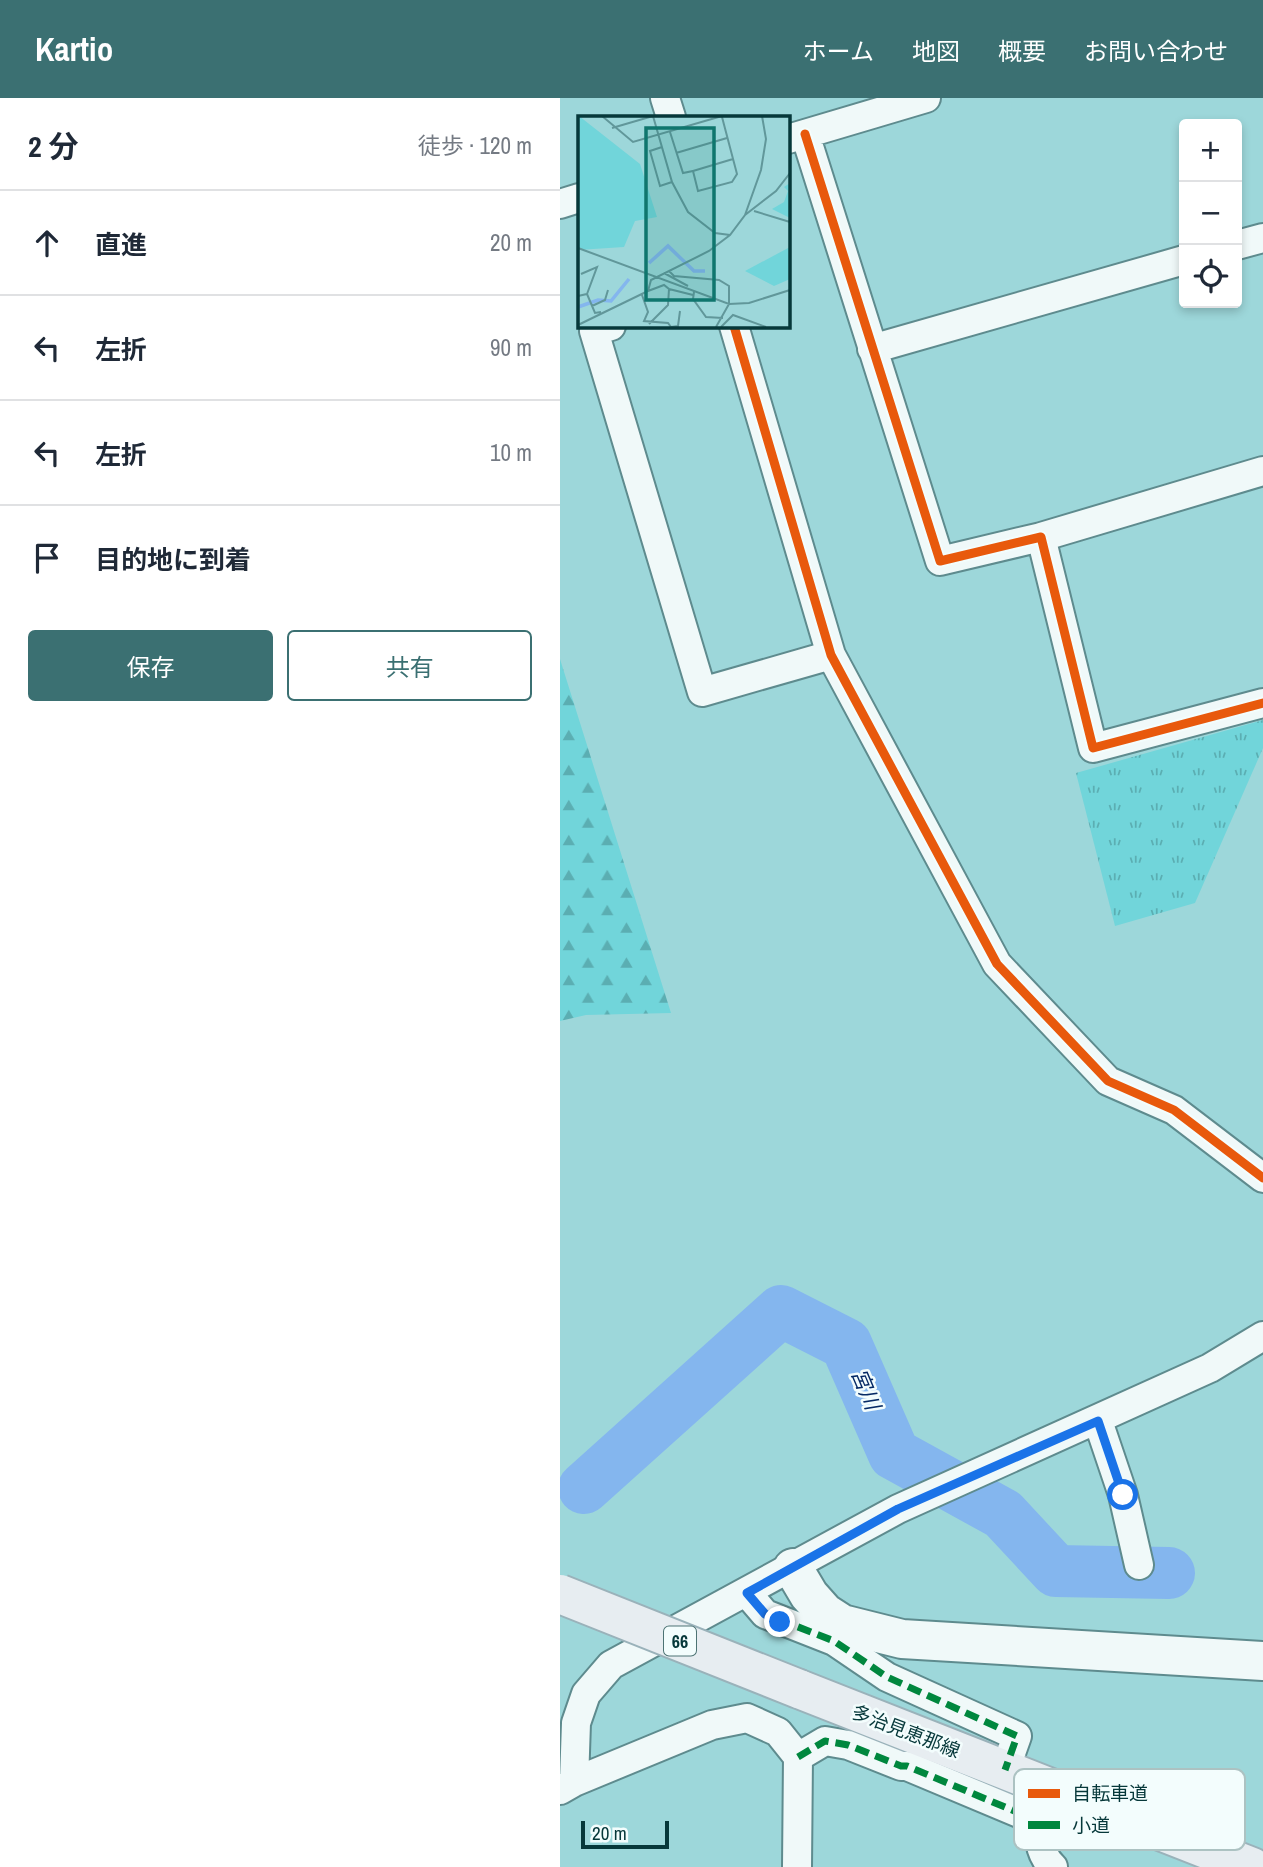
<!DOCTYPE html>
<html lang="ja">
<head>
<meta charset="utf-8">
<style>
  :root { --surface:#fff; --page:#f2f2f3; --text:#1f2937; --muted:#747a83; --line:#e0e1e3; --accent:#3b7072 }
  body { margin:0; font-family:"Archivo Narrow","Noto Sans JP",sans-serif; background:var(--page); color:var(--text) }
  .controls { position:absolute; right:21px; top:21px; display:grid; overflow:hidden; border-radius:7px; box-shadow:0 4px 10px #0003 }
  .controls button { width:63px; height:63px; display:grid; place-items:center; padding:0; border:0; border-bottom:2px solid var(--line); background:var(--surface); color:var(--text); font:35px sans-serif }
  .scale { position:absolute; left:21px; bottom:18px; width:88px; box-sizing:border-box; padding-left:7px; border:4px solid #06383a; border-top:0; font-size:19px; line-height:24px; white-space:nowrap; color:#06383a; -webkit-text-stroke:5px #f3fdfd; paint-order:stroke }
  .stop { position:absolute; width:21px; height:21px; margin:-16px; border:5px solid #1a73e8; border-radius:50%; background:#fff }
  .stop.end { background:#1a73e8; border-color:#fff; box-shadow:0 2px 7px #0008 }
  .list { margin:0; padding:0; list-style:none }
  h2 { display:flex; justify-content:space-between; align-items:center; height:91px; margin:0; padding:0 28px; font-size:30px }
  h2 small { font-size:23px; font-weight:400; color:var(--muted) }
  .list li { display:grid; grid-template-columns:46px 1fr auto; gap:21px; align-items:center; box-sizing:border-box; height:105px; padding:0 28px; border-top:2px solid var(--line) }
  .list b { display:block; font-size:26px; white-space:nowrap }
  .list em { font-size:23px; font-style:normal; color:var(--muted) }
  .actions { display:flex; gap:14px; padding:21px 28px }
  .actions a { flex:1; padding:16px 0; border:2px solid var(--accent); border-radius:7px; text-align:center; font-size:24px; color:var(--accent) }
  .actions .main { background:var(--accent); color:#fff }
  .icon { flex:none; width:38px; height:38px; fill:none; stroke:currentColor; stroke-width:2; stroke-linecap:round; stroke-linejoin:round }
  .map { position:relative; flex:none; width:703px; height:1769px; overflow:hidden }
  header { display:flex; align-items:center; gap:42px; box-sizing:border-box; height:98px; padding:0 35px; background:var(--accent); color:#fff }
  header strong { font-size:33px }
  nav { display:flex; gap:38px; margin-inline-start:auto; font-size:24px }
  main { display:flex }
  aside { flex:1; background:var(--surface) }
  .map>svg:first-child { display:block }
</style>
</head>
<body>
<header>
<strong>Kartio</strong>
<nav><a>ホーム</a><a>地図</a><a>概要</a><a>お問い合わせ</a></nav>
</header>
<main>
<aside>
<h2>2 分<small>徒歩 · 120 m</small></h2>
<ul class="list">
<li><svg class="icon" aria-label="ahead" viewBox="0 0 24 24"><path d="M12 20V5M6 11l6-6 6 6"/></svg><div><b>直進</b></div><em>20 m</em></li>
<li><svg class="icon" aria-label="left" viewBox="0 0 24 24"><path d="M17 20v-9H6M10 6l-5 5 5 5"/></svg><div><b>左折</b></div><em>90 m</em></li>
<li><svg class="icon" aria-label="left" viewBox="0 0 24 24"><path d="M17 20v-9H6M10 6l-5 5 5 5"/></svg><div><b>左折</b></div><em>10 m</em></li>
<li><svg class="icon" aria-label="arrive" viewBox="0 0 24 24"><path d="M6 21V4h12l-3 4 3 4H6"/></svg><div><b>目的地に到着</b></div></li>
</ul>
<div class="actions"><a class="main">保存</a><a>共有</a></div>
</aside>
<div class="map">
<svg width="703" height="1769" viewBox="0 0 703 1769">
  <defs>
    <pattern id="forest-firs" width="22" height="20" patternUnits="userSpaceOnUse" patternTransform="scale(1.75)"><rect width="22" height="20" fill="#71d5da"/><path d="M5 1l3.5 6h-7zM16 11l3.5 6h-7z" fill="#5baeb2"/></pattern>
    <pattern id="park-tufts" width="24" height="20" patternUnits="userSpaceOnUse" patternTransform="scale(1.75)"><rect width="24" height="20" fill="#71d5da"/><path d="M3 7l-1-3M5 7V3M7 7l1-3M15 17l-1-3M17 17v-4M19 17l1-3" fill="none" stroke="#5baeb2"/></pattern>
  </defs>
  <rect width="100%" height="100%" fill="#9dd7da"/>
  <path fill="url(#forest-firs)" d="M0,561L111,915L26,917L0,923Z"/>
  <path fill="url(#park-tufts)" d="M703,622V650L635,805L555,828L516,675Z"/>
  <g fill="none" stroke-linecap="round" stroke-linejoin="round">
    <path stroke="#84b6ee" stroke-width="52" d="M24,1390L221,1213L286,1246L334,1356L443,1416L496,1473L609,1475"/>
    <g stroke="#5e8b8e" stroke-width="32">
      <path id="street" d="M105,0L111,19
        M245,36L380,463L481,439L533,650L703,605
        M228,41L366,0
        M0,106L19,100
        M677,147L703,140
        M51,228L34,233L142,594L271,557
        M174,228L271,557L437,866L548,983L614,1012L703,1080
        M312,251L624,162
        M481,439L703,373
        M538,1323L563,1397L579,1467
        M187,1495L205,1516L274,1543L327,1579L457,1638L445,1672
        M238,1659L265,1643L288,1647L341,1668H347L471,1720L480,1722
        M14,1684L152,1627L187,1620L218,1634L238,1659L237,1769
        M0,1692L14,1684L16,1625L26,1596L51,1567L338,1411L650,1270L703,1238
        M487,1707C478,1727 475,1752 493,1769"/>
    </g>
    <g stroke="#5e8b8e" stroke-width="42">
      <path id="secondary" d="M233,1470L249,1497L265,1515L282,1526L342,1541L703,1563"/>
    </g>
    <g stroke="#9ab2ba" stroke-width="42">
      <path id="primary" d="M239,1591L692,1769"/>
    </g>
    <use href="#street" stroke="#f0f9f9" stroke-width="28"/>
    <use href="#secondary" stroke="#f0f9f9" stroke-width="38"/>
    <use href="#primary" stroke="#e7edf1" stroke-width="38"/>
    <g stroke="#9ab2ba" stroke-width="42" stroke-linecap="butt">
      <path id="primary-bridge" d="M0,1496L239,1591"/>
    </g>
    <use href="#primary-bridge" stroke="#e7edf1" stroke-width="38"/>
    <path stroke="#00873e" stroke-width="7" stroke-dasharray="14 7" stroke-linecap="butt" d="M187,1495L205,1516L274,1543L327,1579L457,1638L445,1672
      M238,1659L265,1643L288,1647L341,1668H347L471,1720L480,1722"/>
    <g stroke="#f3fdfd" stroke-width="13">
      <path id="cycleway" d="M245,36L380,463L481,439L533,650L703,605
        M174,228L271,557L437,866L548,983L614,1012L703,1080"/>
    </g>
    <use href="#cycleway" stroke="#e8590c" stroke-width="9"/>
  </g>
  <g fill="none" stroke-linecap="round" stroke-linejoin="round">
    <path stroke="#1a73e8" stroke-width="9" d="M220,1524L205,1516L187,1495L338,1411L538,1323L563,1397"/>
  </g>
  <g text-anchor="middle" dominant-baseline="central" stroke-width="5" stroke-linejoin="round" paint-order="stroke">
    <rect fill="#f3fdfd" stroke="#4d7374" stroke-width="2" x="104" y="1528.5" width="32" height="29" rx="5"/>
    <g font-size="18" font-weight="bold" fill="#06383a">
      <text x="120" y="1543">66</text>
    </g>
    <g font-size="19" fill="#06383a" stroke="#f3fdfd">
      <text transform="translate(346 1633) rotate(21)">多治見恵那線</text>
    </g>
    <g font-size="21" font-style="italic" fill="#062a65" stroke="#f3fdfd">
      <text transform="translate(306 1291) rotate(67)">宮川</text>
    </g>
  </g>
  <g transform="translate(18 18)">
    <rect width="212" height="212" fill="#9dd7da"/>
    <path d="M1,0L62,48L79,101L57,105L46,131L0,134ZM212,131V163L196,170L167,155Z" fill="#71d5da"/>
    <path d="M212,67V102L194,93L206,86L210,75L206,71Z" fill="#71d5da"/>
    <path fill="none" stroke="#84b6ee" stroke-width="3.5" d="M71,147L90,130L116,155H127M0,191L20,184L33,185L51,163"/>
    <path fill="none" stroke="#61979a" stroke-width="2" d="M24,0L55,26L144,0M34,12L75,0L94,66L110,96L137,117L152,119M92,16L105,57L115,55L120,75L154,66L159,58L144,1M84,31L72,35L82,70L94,66M98,37L149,22M115,55L155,43M176,95L212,106M167,99L198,75L212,57M0,132L151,188L171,187L212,174M91,155L96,160L141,164L151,170V188L138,211M86,157L110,170M3,158L19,151L9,178M91,173L115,179M70,175L86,169L91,173L90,189L71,208M116,176L115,183L128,201L145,202M64,179L70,196L66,205L90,207L93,211M0,180L9,178L17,197L23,196M14,190L27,184L30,174M0,209L70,175L73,164L131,135L152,119L167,99L183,54L188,23L184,0M93,211L100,210L102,195M143,211L155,199L188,211"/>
    <path fill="#0f766e" fill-opacity="0.15" stroke="#0f766e" stroke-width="3.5" d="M68,12H136V184H68Z"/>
    <rect width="212" height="212" fill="none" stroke="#06383a" stroke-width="3.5"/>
  </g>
  <rect x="454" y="1671" width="231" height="81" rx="10" fill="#f3fdfd" stroke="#acc2c2" stroke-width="2"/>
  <rect x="468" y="1691" width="32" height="9" fill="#e8590c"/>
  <rect x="468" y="1723" width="32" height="8" fill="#00873e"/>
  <g font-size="19" fill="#06383a">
    <text x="512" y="1702">自転車道</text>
    <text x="512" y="1734">小道</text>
  </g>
</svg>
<div class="controls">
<button>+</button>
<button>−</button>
<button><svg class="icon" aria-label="locate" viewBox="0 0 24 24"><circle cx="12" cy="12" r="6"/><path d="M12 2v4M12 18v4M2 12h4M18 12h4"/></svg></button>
</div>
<div class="scale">20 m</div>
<div class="stop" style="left:563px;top:1397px"></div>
<div class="stop end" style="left:220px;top:1524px"></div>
</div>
</main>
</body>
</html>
